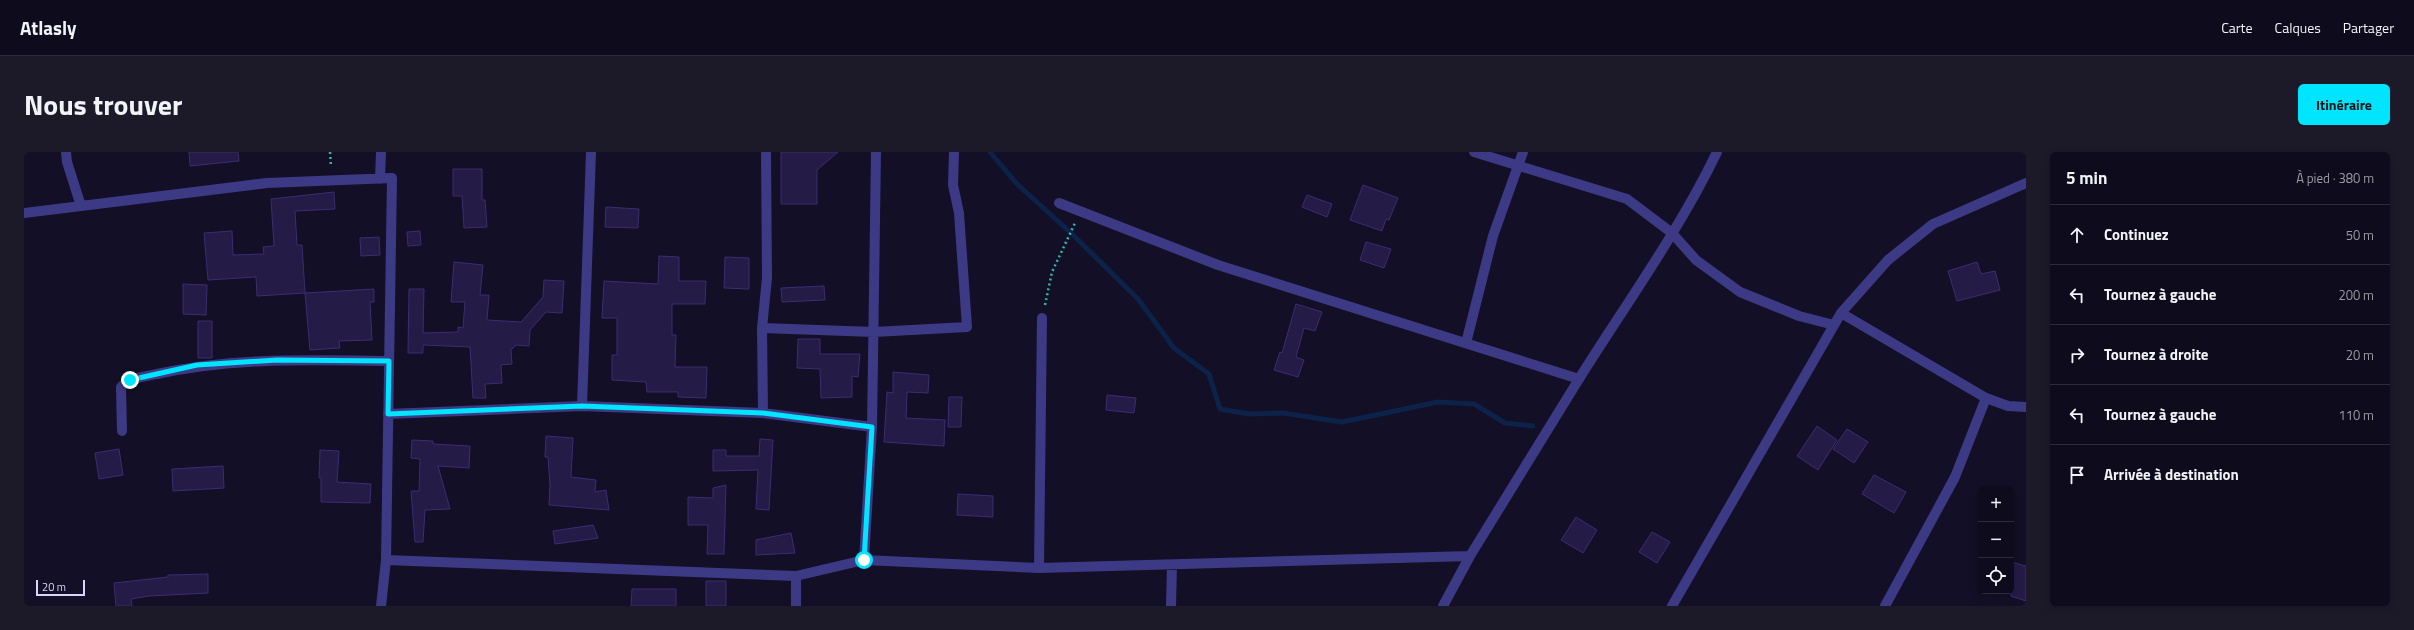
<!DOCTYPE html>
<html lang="fr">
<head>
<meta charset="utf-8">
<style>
  :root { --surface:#0e0b1c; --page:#1c1929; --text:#f1f3f6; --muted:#9b9ba3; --line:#2e2b3b; --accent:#00e5ff }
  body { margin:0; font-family:"Titillium Web",sans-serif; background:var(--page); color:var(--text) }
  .controls { position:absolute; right:12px; bottom:12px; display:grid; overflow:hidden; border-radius:6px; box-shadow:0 2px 10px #0003 }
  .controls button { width:36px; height:36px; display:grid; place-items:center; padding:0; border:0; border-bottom:1px solid var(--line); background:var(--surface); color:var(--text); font:20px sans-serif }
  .scale { position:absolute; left:12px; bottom:10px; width:49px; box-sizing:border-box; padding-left:4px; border:2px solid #d9d4ff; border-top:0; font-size:11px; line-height:14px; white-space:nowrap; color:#d9d4ff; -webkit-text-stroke:3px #130f26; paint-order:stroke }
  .stop { position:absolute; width:12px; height:12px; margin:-9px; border:3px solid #00e5ff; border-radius:50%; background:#fff }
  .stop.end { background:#00e5ff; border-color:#fff; box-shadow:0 1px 4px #0008 }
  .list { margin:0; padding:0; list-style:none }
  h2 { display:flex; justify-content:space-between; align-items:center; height:52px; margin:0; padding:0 16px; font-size:17px }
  h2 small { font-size:13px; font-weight:400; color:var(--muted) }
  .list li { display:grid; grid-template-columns:26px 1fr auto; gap:12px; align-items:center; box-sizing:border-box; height:60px; padding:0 16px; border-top:1px solid var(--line) }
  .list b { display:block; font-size:15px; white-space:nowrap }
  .list em { font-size:13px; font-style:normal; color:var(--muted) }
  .icon { flex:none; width:22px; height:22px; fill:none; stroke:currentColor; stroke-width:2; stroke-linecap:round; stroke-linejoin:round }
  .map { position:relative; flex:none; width:2002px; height:454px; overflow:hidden; border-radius:6px }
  header { display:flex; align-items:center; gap:24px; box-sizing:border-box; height:56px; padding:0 20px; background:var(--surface); border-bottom:1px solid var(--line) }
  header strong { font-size:19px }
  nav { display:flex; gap:22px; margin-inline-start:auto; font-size:14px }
  .intro { display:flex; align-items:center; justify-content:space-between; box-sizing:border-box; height:96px; padding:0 24px }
  h1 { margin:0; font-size:28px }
  .button { padding:10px 18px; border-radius:6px; background:var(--accent); color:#111; font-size:14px; font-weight:700 }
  main { display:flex; gap:24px; padding:0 24px }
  aside { flex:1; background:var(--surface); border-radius:6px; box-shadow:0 2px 10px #0003 }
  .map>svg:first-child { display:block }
</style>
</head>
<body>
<header>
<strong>Atlasly</strong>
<nav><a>Carte</a><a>Calques</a><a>Partager</a></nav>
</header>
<div class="intro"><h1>Nous trouver</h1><a class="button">Itinéraire</a></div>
<main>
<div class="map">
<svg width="2002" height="454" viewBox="0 0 2002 454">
  <rect width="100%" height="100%" fill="#130f26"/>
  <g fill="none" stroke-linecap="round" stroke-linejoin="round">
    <path stroke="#0c2248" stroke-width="5" d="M966,0L993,32L1047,81L1114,147L1150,196L1185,222L1196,257L1225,262L1259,261L1318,270L1414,250L1450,252L1481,271L1509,274"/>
  </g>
  <path fill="#241b47" stroke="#3b2d73" d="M165,0H214L215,9L166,14Z
    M757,0H814L793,18V52H757Z
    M429,17H458V48H461L463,75L440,76L438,44H429Z
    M1339,33L1374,46L1365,68L1362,67L1358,79L1326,68Z
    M310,40L311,57L271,59L273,93H278L281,141L350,137V150H346L348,188L315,189L316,196L286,198L281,141L233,144L232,125L184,128L180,81L208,79L209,103L240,102L239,95L250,94L247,47Z
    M1283,43L1308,52L1303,65L1278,55Z
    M582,55L615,57L614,76L581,75Z
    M396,79L397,93L384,94L383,80Z
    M355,85L356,103L337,104L336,86Z
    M1342,90L1367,97L1360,116L1336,108Z
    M635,104L655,105V129H682L681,152H648V183H652L651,215H683L682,246L654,245V240H623L622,230L588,228V203H593V166H578L580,129L634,132Z
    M701,105L725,106V137L700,136Z
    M430,110L459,113L456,143H465L463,168L497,170L519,145L520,128L540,129L538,161L522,160L506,178L505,194L492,193L487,198L488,212L477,213L478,231L461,232L462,246H449L446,195L399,193V201H384L385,137H400L399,181L434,180V175L439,176L441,150H427Z
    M1953,110L1957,122L1971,119L1976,138L1933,149L1924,119Z
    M159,132L183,133L182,163L159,162Z
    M800,134L801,148L758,150L757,136Z
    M1272,152L1298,160L1291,179L1280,176L1272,205L1280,208L1274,225L1250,218L1256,200L1258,201Z
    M174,169H188V206H174Z
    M774,187H796V202H836L834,225L828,224V245L797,246L796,217L773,216Z
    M869,220L905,223L904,241L883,240L882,266L921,268L920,294L860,290L863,240L869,241Z
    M1083,243L1112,246L1110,261L1082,258Z
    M925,245H938L937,275H924Z
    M1793,274L1813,288L1794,318L1773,304Z
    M1823,277L1844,290L1830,311L1809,297Z
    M522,284L549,286L547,325L572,328L571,340L582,338L585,358L525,353L526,333L524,305H521Z
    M736,287L749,288L745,358L732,357L734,318L689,319V298H702V304H735Z
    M388,288L409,289V292L446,294L445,316L414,314L426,357L401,358L399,390H391L387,339H395L396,307L387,306Z
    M95,297L99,323L75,327L71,301Z
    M296,298L315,299L313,330L347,332L346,351L297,350V326H295Z
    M199,314L200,336L149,339L148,317Z
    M1850,323L1882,340L1870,361L1838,342Z
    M702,333L700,402H683L684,373H664V345L689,346V336Z
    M934,342L969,344V365L933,363Z
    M1552,365L1573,378L1559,401L1537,388Z
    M569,373L574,386L531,392L529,379Z
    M1628,380L1646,390L1633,411L1615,400Z
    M767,381L771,401L732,403V388Z
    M1987,410L2002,414V449L1987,444Z
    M184,422V441L125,444L107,447L108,454H92L90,431L144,425V423Z
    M682,429H702V454H682Z
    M608,437H652V454H607Z"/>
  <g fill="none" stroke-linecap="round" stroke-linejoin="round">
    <path stroke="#2fb8b0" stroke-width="2.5" stroke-dasharray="2 3" stroke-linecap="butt" d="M306,0L307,15
      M1021,153L1028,120L1051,71"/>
    <path stroke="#3d3a85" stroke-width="10" d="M42,0L43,10L57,54
      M1450,0L1603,47L1648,81L1672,108L1716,140L1775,164L1810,173
      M356,27L357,0
      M1035,51L1194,113L1555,227C1602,152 1655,79 1693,0
      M0,61L243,31L368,26L362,408L357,454
      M1817,161L1962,246L1984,254L2002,255
      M738,176L850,180L943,175L935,61L929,33L930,0
      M1442,191L1469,84L1499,0
      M558,254L567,0
      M739,261L738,176L743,126L742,0
      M364,262L558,254L739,261L848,275
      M98,279L97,235C105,225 121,225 133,222C210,205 287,208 365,209
      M362,408L772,424L840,408L1015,416L1446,404
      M840,408L848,275L852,0
      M1015,416L1018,166
      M772,454V424
      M1147,454L1148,413
      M1419,454L1446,404L1555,227
      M1648,454L1817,161L1864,108L1909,72L2002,31
      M1861,454L1931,325L1962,246"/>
  </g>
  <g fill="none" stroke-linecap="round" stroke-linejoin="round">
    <path stroke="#00e5ff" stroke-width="5" d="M106,228L173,213L253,208L365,209L364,262L558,254L739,261L848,275L840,408"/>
  </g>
</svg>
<div class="controls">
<button>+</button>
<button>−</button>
<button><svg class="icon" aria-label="locate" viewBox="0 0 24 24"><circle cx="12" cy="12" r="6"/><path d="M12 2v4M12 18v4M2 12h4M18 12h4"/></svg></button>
</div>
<div class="scale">20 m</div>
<div class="stop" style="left:840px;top:408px"></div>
<div class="stop end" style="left:106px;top:228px"></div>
</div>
<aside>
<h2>5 min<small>À pied · 380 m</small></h2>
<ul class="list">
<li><svg class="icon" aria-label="ahead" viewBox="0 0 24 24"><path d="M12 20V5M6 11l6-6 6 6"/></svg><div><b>Continuez</b></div><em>50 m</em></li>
<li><svg class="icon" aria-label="left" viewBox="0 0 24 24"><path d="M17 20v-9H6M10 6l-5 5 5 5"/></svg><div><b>Tournez à gauche</b></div><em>200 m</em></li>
<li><svg class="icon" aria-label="right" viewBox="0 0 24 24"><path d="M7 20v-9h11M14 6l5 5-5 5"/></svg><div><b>Tournez à droite</b></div><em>20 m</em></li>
<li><svg class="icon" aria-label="left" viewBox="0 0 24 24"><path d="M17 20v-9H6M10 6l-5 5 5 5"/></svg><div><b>Tournez à gauche</b></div><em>110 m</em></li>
<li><svg class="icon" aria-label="arrive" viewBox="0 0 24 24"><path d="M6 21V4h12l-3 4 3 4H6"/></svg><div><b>Arrivée à destination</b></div></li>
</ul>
</aside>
</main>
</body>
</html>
